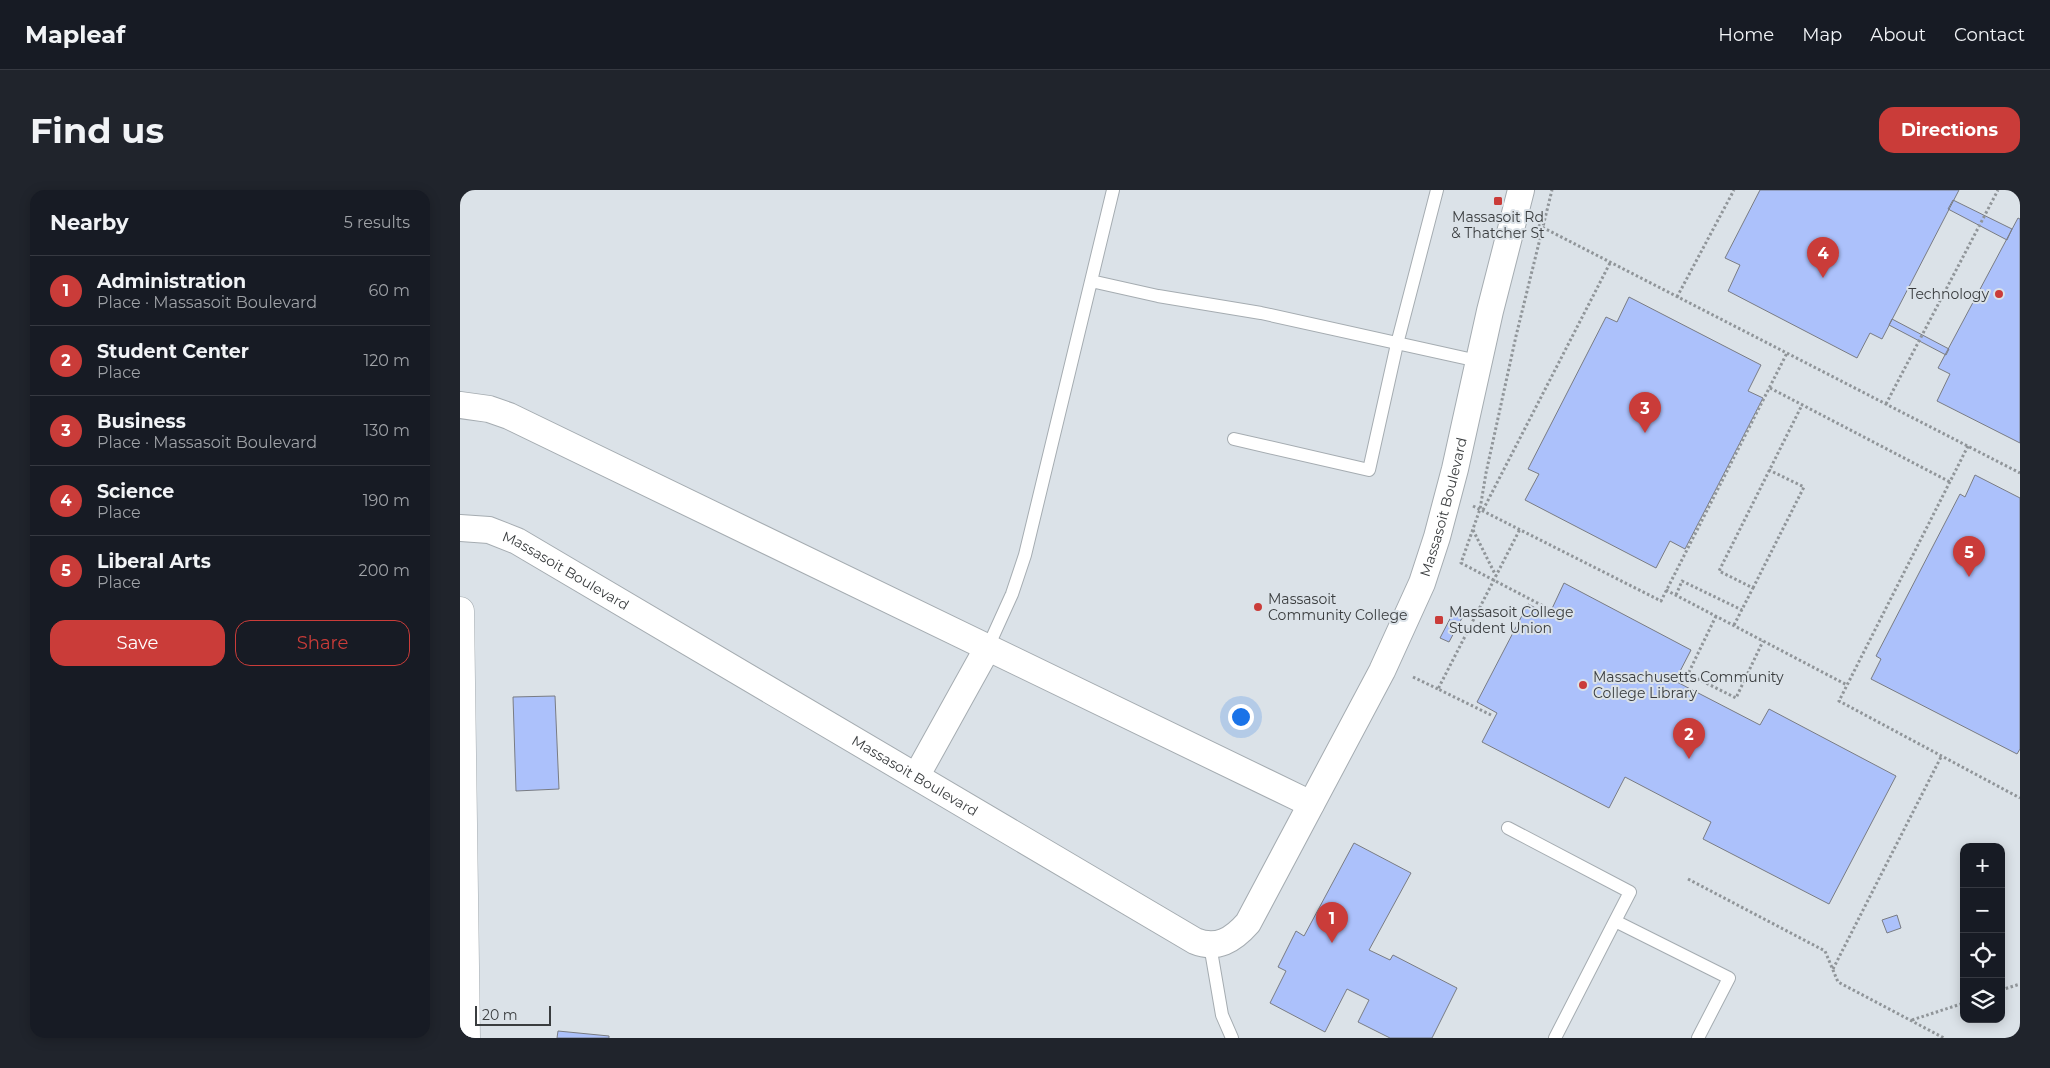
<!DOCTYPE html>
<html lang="en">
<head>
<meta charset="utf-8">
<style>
  :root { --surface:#171b24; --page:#20242c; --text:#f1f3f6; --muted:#9ea1a6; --line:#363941; --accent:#ca3c39 }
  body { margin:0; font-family:Montserrat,sans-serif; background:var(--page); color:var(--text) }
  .controls { position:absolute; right:15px; bottom:15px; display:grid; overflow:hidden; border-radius:10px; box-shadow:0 2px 12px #0003 }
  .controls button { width:45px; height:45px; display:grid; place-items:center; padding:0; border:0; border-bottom:1px solid var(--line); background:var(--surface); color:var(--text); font:25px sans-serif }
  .scale { position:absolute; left:15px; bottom:12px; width:76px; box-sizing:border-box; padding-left:5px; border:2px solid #3a3d3f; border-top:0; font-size:14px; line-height:18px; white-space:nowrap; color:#3a3d3f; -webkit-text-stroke:4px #dbe2e8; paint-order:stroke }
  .you { position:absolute; left:780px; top:526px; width:18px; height:18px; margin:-12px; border:4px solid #fff; border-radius:50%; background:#1a73e8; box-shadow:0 0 0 8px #1a73e833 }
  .badge { display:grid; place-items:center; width:32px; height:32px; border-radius:50%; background:var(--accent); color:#fff; font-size:16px; font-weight:700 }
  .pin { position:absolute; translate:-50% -41px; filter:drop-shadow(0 1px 2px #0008) }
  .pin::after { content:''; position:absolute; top:26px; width:18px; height:15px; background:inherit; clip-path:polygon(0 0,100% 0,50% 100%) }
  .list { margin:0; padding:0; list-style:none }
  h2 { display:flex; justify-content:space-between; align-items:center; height:65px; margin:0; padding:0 20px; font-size:21px }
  h2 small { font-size:16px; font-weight:400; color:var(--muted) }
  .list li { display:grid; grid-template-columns:32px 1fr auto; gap:15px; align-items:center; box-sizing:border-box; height:70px; padding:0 20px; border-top:1px solid var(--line) }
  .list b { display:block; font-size:19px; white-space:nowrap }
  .list p { margin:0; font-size:16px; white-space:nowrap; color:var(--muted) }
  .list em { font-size:16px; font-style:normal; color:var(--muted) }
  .actions { display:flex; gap:10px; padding:15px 20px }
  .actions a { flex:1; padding:11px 0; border:1px solid var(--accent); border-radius:15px; text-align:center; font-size:18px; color:var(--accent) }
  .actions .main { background:var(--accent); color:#fff }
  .icon { flex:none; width:28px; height:28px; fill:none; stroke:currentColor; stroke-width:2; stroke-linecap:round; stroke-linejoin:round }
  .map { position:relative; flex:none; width:1560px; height:848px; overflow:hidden; border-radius:15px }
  header { display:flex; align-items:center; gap:30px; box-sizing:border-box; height:70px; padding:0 25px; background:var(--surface); border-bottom:1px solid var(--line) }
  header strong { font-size:24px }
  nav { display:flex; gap:28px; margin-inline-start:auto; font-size:18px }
  .intro { display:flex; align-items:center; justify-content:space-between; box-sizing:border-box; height:120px; padding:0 30px }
  h1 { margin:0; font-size:35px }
  .button { padding:12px 22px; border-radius:15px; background:var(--accent); color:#fff; font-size:18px; font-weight:700 }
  main { display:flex; gap:30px; padding:0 30px }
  aside { flex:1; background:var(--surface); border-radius:15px; box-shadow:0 2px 12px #0003 }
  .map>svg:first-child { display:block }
</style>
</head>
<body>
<header>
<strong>Mapleaf</strong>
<nav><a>Home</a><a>Map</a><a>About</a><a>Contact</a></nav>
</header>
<div class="intro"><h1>Find us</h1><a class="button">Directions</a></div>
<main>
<aside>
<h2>Nearby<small>5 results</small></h2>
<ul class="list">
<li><span class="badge">1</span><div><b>Administration</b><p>Place · Massasoit Boulevard</p></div><em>60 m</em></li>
<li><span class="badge">2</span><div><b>Student Center</b><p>Place</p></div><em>120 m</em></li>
<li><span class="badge">3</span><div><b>Business</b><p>Place · Massasoit Boulevard</p></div><em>130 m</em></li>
<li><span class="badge">4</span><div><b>Science</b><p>Place</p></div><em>190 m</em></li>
<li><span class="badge">5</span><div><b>Liberal Arts</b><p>Place</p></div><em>200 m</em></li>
</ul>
<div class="actions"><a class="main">Save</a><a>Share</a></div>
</aside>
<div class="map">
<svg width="1560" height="848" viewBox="0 0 1560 848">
  <rect width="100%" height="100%" fill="#dbe2e8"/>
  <path fill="#acc1fb" stroke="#797c83" d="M1300,0H1499L1422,149L1410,143L1397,168L1268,101L1280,75L1265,68Z
    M1493,10L1552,39L1547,50L1488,19Z
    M1558,28L1560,29V253L1477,211L1490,184L1478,178Z
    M1169,107L1301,175L1288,201L1303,208L1225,359L1210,351L1196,378L1065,310L1079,284L1068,279L1146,127L1157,132Z
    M1432,129L1489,159L1486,165L1429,135Z
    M1515,285L1560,308V559L1557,564L1411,489L1421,469L1416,466L1500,304L1505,307Z
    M1104,393L1231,460L1215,491L1300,535L1309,519L1436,586L1369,714L1243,649L1251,632L1165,587L1149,618L1022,552L1037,523L1017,512L1068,414L1089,425Z
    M993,423L1002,428L989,452L980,448Z
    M95,506L99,599L56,601L53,507Z
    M894,653L951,683L909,760L930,770L933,765L997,798L972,848H930L898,832L909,810L887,799L865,842L810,813L826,781L818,777L836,741L844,746Z
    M1437,725L1441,738L1427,743L1422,730Z
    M98,841L149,846V848H97Z"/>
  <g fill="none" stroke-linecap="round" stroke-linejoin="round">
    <g stroke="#a5acb1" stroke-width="14">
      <path id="lane" d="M631,91L698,106L801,123L1018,171
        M774,249L909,280L937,154L977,0
        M528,457L552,404L565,365L653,0
        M1048,638L1170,702L1155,731
        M750,755L762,825L772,848
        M1095,848L1155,731L1269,788L1238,848"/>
    </g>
    <g stroke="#a5acb1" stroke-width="28">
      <g id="street">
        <path d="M0,215L29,219L49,226L851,614"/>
        <path id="s1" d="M0,338L29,340L57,351L735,751C757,760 773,750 788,733L922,481L962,393L977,347L995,279L1030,121L1061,0"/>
        <path d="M457,585L528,457"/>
      </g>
    </g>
    <g stroke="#a5acb1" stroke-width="29">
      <path id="secondary" d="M0,421L6,848"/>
    </g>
    <path stroke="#909599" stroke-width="3" stroke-dasharray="2.5 2.5" stroke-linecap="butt" d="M1078,35L1560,283
      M1217,107L1274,0
      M1310,198L1490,292
      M1426,214L1538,0
      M1508,256L1379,511L1560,608
      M1013,316L1201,411L1327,163
      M1023,320L1150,73
      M1013,340L1036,386
      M1293,398L1344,297L1309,280
      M1206,400L1387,495
      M1216,405L1222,391L1282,420
      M1087,418L1001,373L1020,319L1026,283L1056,146L1092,0
      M1256,426L1228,484L1276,508L1303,451
      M1274,435L1293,398L1259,381L1342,215
      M953,487L978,499
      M1031,525L978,499L1060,339
      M1228,689L1365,761L1378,792L1484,848
      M1373,779L1481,567
      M1541,800L1560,794
      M1452,830L1504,813"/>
    <use href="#lane" stroke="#fff" stroke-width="12"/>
    <use href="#street" stroke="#fff" stroke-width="26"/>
    <use href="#secondary" stroke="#fff" stroke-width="28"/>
  </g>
  <g fill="#ca3c39" stroke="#dbe2e8" stroke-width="2">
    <rect x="1033" y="6" width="10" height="10" rx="2.5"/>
    <circle cx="1539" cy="104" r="5"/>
    <circle cx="798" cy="417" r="5"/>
    <rect x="974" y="425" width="10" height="10" rx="2.5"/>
    <circle cx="1123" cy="495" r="5"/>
  </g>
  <g text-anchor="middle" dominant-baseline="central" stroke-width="4" stroke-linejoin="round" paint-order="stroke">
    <g font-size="14" fill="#3a3d3f" stroke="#dbe2e8" text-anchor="start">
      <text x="1038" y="27" text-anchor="middle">Massasoit Rd<tspan x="1038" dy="16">&amp; Thatcher St</tspan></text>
      <text x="1529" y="104" text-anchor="end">Technology</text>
      <text x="808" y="409">Massasoit<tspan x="808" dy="16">Community College</tspan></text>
      <text x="989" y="422">Massasoit College<tspan x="989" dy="16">Student Union</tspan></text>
      <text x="1133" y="487">Massachusetts Community<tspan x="1133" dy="16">College Library</tspan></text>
    </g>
    <g font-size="14" fill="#3a3d3f" stroke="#dbe2e8">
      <text stroke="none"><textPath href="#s1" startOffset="1368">Massasoit Boulevard</textPath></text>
      <text stroke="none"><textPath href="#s1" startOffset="116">Massasoit Boulevard</textPath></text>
      <text stroke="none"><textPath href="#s1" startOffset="521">Massasoit Boulevard</textPath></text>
    </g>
  </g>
</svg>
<div class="controls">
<button>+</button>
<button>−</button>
<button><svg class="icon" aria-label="locate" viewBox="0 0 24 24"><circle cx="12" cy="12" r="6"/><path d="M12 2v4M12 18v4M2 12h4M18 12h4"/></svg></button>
<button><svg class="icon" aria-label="layers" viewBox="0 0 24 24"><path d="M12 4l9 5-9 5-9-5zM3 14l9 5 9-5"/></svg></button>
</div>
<div class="scale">20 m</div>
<div class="you"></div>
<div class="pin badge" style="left:872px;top:753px">1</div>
<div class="pin badge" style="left:1229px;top:569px">2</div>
<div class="pin badge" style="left:1185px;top:243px">3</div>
<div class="pin badge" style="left:1363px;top:88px">4</div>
<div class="pin badge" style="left:1509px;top:387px">5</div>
</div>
</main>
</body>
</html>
